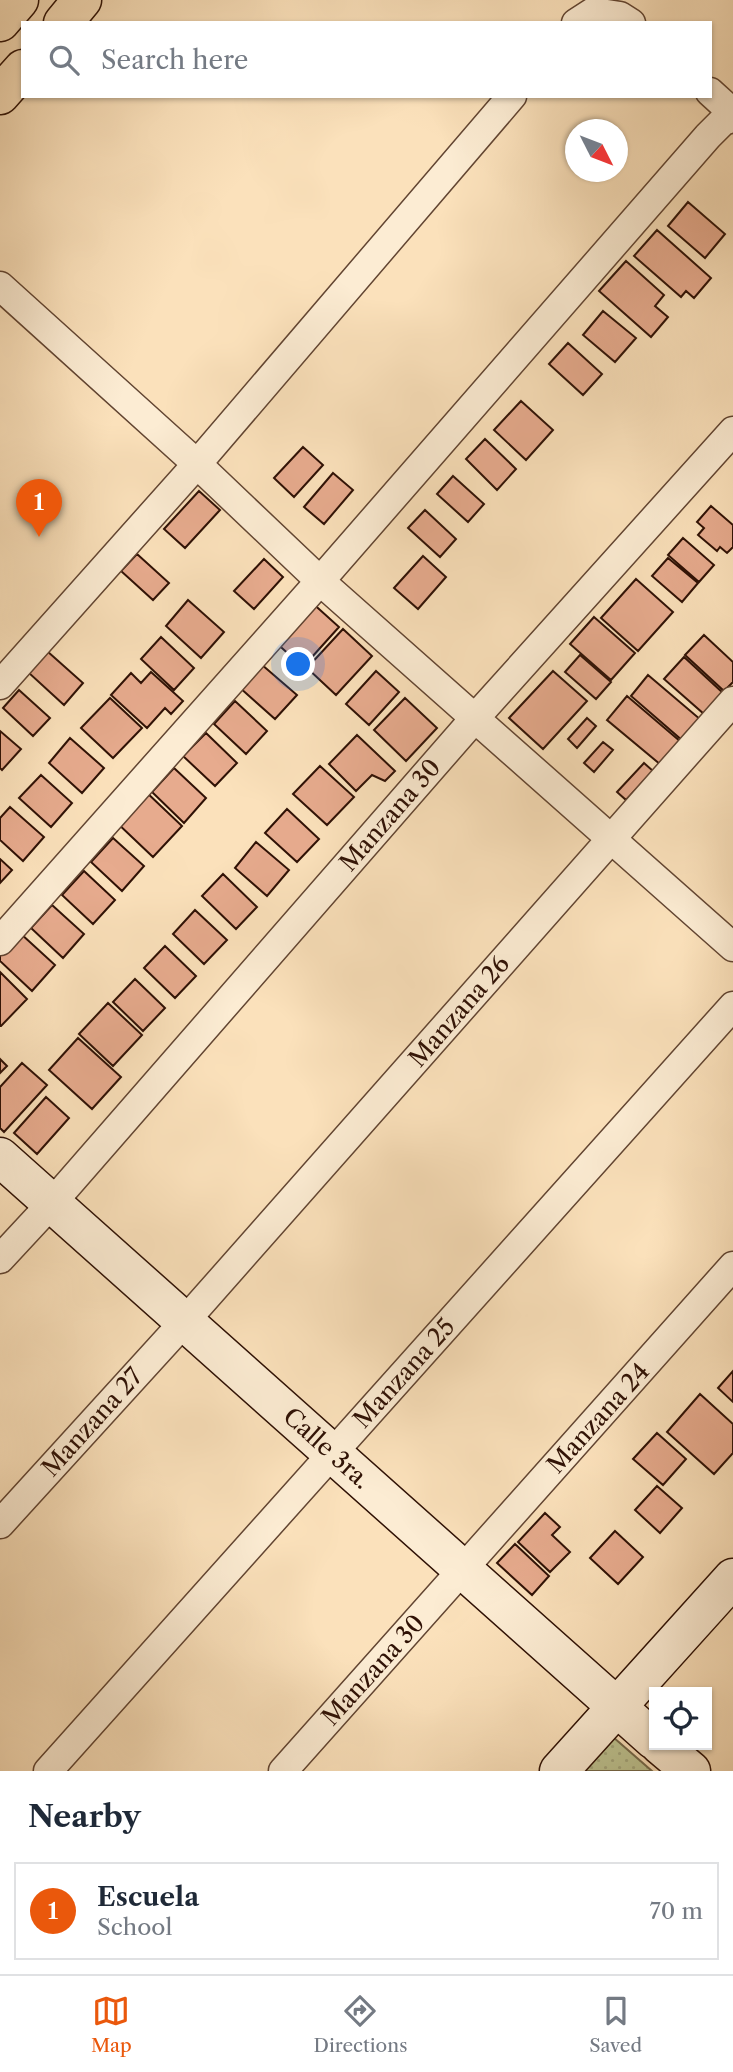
<!DOCTYPE html>
<html lang="en">
<head>
<meta charset="utf-8">
<style>
  :root { --surface:#fff; --page:#f6f6f7; --text:#1f2937; --muted:#747a83; --line:#e0e1e3; --accent:#ea580c }
  body { margin:0; font-family:"Libre Caslon Text",serif; background:var(--page); color:var(--text) }
  .controls { position:absolute; right:21px; bottom:21px; display:grid; overflow:hidden; border-radius:0px; box-shadow:0 2px 5px #0004 }
  .controls button { width:63px; height:63px; display:grid; place-items:center; padding:0; border:0; border-bottom:2px solid var(--line); background:var(--surface); color:var(--text); font:35px sans-serif }
  .compass { position:absolute; left:565px; top:119px; width:63px; height:63px; border-radius:50%; background:var(--surface); box-shadow:0 2px 5px #0004; rotate:132deg }
  .you { position:absolute; left:299px; top:665px; width:24px; height:24px; margin:-18px; border:5px solid #fff; border-radius:50%; background:#1a73e8; box-shadow:0 0 0 10px #1a73e833 }
  .badge { display:grid; place-items:center; width:46px; height:46px; border-radius:50%; background:var(--accent); color:#fff; font-size:23px; font-weight:700 }
  .pin { position:absolute; translate:-50% -58px; filter:drop-shadow(0 2px 4px #0008) }
  .pin::after { content:''; position:absolute; top:37px; width:24px; height:21px; background:inherit; clip-path:polygon(0 0,100% 0,50% 100%) }
  .list { margin:0; padding:0; list-style:none }
  h2 { display:flex; justify-content:space-between; align-items:center; height:91px; margin:0; padding:0 28px; font-size:30px }
  h2 small { font-size:23px; font-weight:400; color:var(--muted) }
  .list li { display:grid; grid-template-columns:46px 1fr auto; gap:21px; align-items:center; box-sizing:border-box; height:98px; margin:0 14px 14px; padding:0 14px; border:2px solid var(--line); border-radius:0px }
  .list b { display:block; font-size:26px; white-space:nowrap }
  .list p { margin:0; font-size:23px; white-space:nowrap; color:var(--muted) }
  .list em { font-size:23px; font-style:normal; color:var(--muted) }
  .icon { flex:none; width:38px; height:38px; fill:none; stroke:currentColor; stroke-width:2; stroke-linecap:round; stroke-linejoin:round }
  .map { position:relative; flex:none; width:733px; height:1771px; overflow:hidden }
  .search { position:absolute; background:var(--surface); box-shadow:0 2px 5px #0004; left:21px; right:21px; top:21px; height:77px; display:flex; align-items:center; gap:18px; box-sizing:border-box; padding:0 24px; border-radius:0px; color:var(--muted); font-size:26px }
  .sheet { height:203px; background:var(--surface) }
  nav { display:flex; justify-content:space-around; align-items:center; box-sizing:border-box; height:98px; border-top:2px solid var(--line); background:var(--surface); font-size:19px; color:var(--muted) }
  nav a { display:grid; justify-items:center; gap:4px }
  nav .on { color:var(--accent) }
  .map>svg:first-child { display:block }
</style>
</head>
<body>
<div class="map">
<svg width="733" height="1771" viewBox="0 0 733 1771">
  <defs>
    <pattern id="grass-dots" width="8" height="8" patternUnits="userSpaceOnUse" patternTransform="scale(1.75)"><rect width="8" height="8" fill="#bdc391"/><path d="M2 2h.1M6 6h.1" fill="none" stroke="#a3a67c" stroke-width="1.8" stroke-linecap="round"/></pattern>
  </defs>
  <rect width="100%" height="100%" fill="#fbe1bb"/>
  <filter id="stains"><feTurbulence type="fractalNoise" baseFrequency=".00286" numOctaves="4"/><feColorMatrix values="0 0 0 0 .2 0 0 0 0 .09 0 0 0 0 .02 0 0 0 .5 -.17"/></filter>
  <radialGradient id="worn" r=".72"><stop offset=".6" stop-color="#630" stop-opacity="0"/><stop offset="1" stop-color="#630" stop-opacity=".3"/></radialGradient>
  <path fill="url(#grass-dots)" stroke="#766a4b" stroke-width="2" d="M613,1737L652,1771H582Z"/>
  <path fill="#e7ab8e" stroke="#2f1105" stroke-width="2" d="M688,202L725,234L705,258L668,226Z
    M657,230L711,278L694,298L686,291L681,297L634,256Z
    M626,261L664,295L655,306L668,317L651,337L599,291Z
    M603,311L636,338L615,362L583,335Z
    M568,343L602,374L583,395L549,364Z
    M521,401L553,430L526,460L494,430Z
    M485,439L516,469L497,490L466,459Z
    M303,447L323,465L294,497L274,478Z
    M333,473L353,490L324,524L304,507Z
    M453,476L484,504L468,522L437,494Z
    M199,491L220,510L185,548L164,529Z
    M711,506L733,525V547L727,553L720,547L717,551L698,535L704,528L697,522Z
    M425,510L456,539L440,557L408,528Z
    M683,538L714,565L699,582L668,555Z
    M137,554L169,583L153,600L121,571Z
    M423,556L446,577L418,609L394,588Z
    M668,558L698,583L682,602L652,576Z
    M264,559L283,577L254,609L234,591Z
    M636,579L673,612L638,651L601,618Z
    M188,600L224,632L201,658L166,626Z
    M309,600L339,627L303,667L273,640Z
    M594,617L635,653L611,680L570,644Z
    M343,629L372,656L336,695L307,668Z
    M704,635L733,662V682L724,691L685,655Z
    M161,637L194,668L174,690L141,659Z
    M47,651L83,683L64,705L29,673Z
    M580,655L611,682L596,699L565,672Z
    M684,657L723,693L704,714L664,679Z
    M261,664L297,695L275,719L239,687Z
    M376,671L399,692L369,725L346,704Z
    M553,671L587,701L543,749L509,718Z
    M151,672L183,701L171,714L165,708L147,728L111,695L131,673L141,683Z
    M648,675L701,720L683,741L631,696Z
    M19,690L50,718L33,736L3,708Z
    M627,696L681,742L661,765L607,720Z
    M110,698L142,728L113,758L81,728Z
    M405,698L437,728L406,761L374,730Z
    M235,701L267,731L246,754L214,724Z
    M587,718L596,726L577,748L568,739Z
    M0,731L21,749L2,770L0,768Z
    M206,733L237,763L215,786L183,756Z
    M357,735L395,771L385,781L372,775L356,791L329,764Z
    M70,738L104,768L82,793L49,763Z
    M603,742L613,750L594,772L584,763Z
    M644,763L653,771L626,800L617,792Z
    M320,766L354,797L327,825L293,794Z
    M174,768L206,798L184,823L152,792Z
    M41,775L72,803L51,827L19,798Z
    M144,790L182,826L153,857L115,821Z
    M10,807L44,837L23,861L0,840V818Z
    M287,809L319,839L297,862L265,833Z
    M113,838L144,866L122,891L91,862Z
    M256,842L289,870L267,896L235,868Z
    M0,859L12,870L0,883Z
    M84,871L115,900L93,924L62,895Z
    M223,874L257,907L236,929L202,896Z
    M52,905L84,934L63,958L31,928Z
    M195,910L227,940L204,964L173,934Z
    M20,933L55,965L32,991L0,961V954Z
    M165,946L196,976L175,998L144,968Z
    M0,972L27,999L1,1026H0Z
    M135,979L165,1008L143,1031L113,1002Z
    M108,1003L142,1035L113,1066L79,1034Z
    M78,1038L121,1077L92,1109L49,1070Z
    M0,1059L7,1066L0,1073Z
    M22,1063L47,1085L4,1132L0,1128V1087Z
    M46,1097L69,1118L37,1154L14,1133Z
    M733,1371V1402L718,1388Z
    M700,1394L733,1424V1453L714,1474L667,1432Z
    M657,1433L686,1459L663,1485L633,1459Z
    M657,1486L682,1508L660,1533L635,1510Z
    M545,1513L560,1527L552,1535L570,1552L550,1572L518,1542Z
    M615,1531L643,1557L618,1584L590,1558Z
    M515,1544L549,1576L532,1595L497,1563Z"/>
  <g fill="none" stroke-linecap="round" stroke-linejoin="round">
    <g stroke="#624532" stroke-width="31">
      <path id="street" d="M576,23L593,12L620,16L631,23
        M710,92L733,113
        M0,286L197,464L320,581L733,947
        M0,685L197,464L512,96
        M0,941L320,581L708,136L723,121L733,118
        M0,1259L52,1203L475,718L733,431
        M0,1524L185,1321L733,701
        M48,1771L733,1006
        M283,1771L733,1266"/>
    </g>
    <g stroke="#2f1105" stroke-width="41">
      <path id="secondary" d="M0,1157L654,1740
        M660,1745L691,1771
        M559,1771L733,1578"/>
    </g>
    <g stroke="#2f1105" stroke-width="41">
      <path id="primary" d="M0,22L19,0
        M63,23L82,0
        M0,95L23,69"/>
    </g>
    <use href="#street" stroke="#fcecd3" stroke-width="28"/>
    <use href="#secondary" stroke="#fcecd3" stroke-width="38"/>
    <use href="#primary" stroke="#fbe1bb" stroke-width="38"/>
  </g>
  <g text-anchor="middle" dominant-baseline="central" stroke-width="5" stroke-linejoin="round" paint-order="stroke">
    <g font-size="24" fill="#2f1105" stroke="#fcecd3">
      <text transform="translate(390 815) rotate(-49)">Manzana 30</text>
      <text transform="translate(459 1011) rotate(-49)">Manzana 26</text>
      <text transform="translate(404 1373) rotate(-48)">Manzana 25</text>
      <text transform="translate(598 1418) rotate(-48)">Manzana 24</text>
      <text transform="translate(92 1422) rotate(-48)">Manzana 27</text>
      <text transform="translate(327 1448) rotate(42)">Calle 3ra.</text>
      <text transform="translate(373 1670) rotate(-48)">Manzana 30</text>
    </g>
  </g>
  <rect width="100%" height="100%" filter="url(#stains)"/>
  <rect width="100%" height="100%" fill="url(#worn)"/>
</svg>
<div class="controls">
<button><svg class="icon" aria-label="locate" viewBox="0 0 24 24"><circle cx="12" cy="12" r="6"/><path d="M12 2v4M12 18v4M2 12h4M18 12h4"/></svg></button>
</div>
<svg class="compass" viewBox="-18 -18 36 36"><path d="M0-13l5 13h-10z" fill="#e53935"/><path d="M0 13l5-13h-10z" fill="#747a83"/></svg>
<div class="you"></div>
<div class="pin badge" style="left:39px;top:537px">1</div>
<div class="search"><svg class="icon" aria-label="search" viewBox="0 0 24 24"><circle cx="10" cy="10" r="6"/><path d="M15 15l6 6"/></svg>Search here</div>
</div>
<section class="sheet">
<h2>Nearby<small></small></h2>
<ul class="list">
<li><span class="badge">1</span><div><b>Escuela</b><p>School</p></div><em>70 m</em></li>
</ul>
</section>
<nav>
<a class="on"><svg class="icon" aria-label="map" viewBox="0 0 24 24"><path d="M3 6l6-2 6 2 6-2v14l-6 2-6-2-6 2zM9 4v14M15 6v14"/></svg>Map</a>
<a><svg class="icon" aria-label="directions" viewBox="0 0 24 24"><path d="M12 3l9 9-9 9-9-9zM9 14v-3h6M13 9l2 2-2 2"/></svg>Directions</a>
<a><svg class="icon" aria-label="saved" viewBox="0 0 24 24"><path d="M7 4h10v16l-5-4-5 4z"/></svg>Saved</a>
</nav>
</body>
</html>
